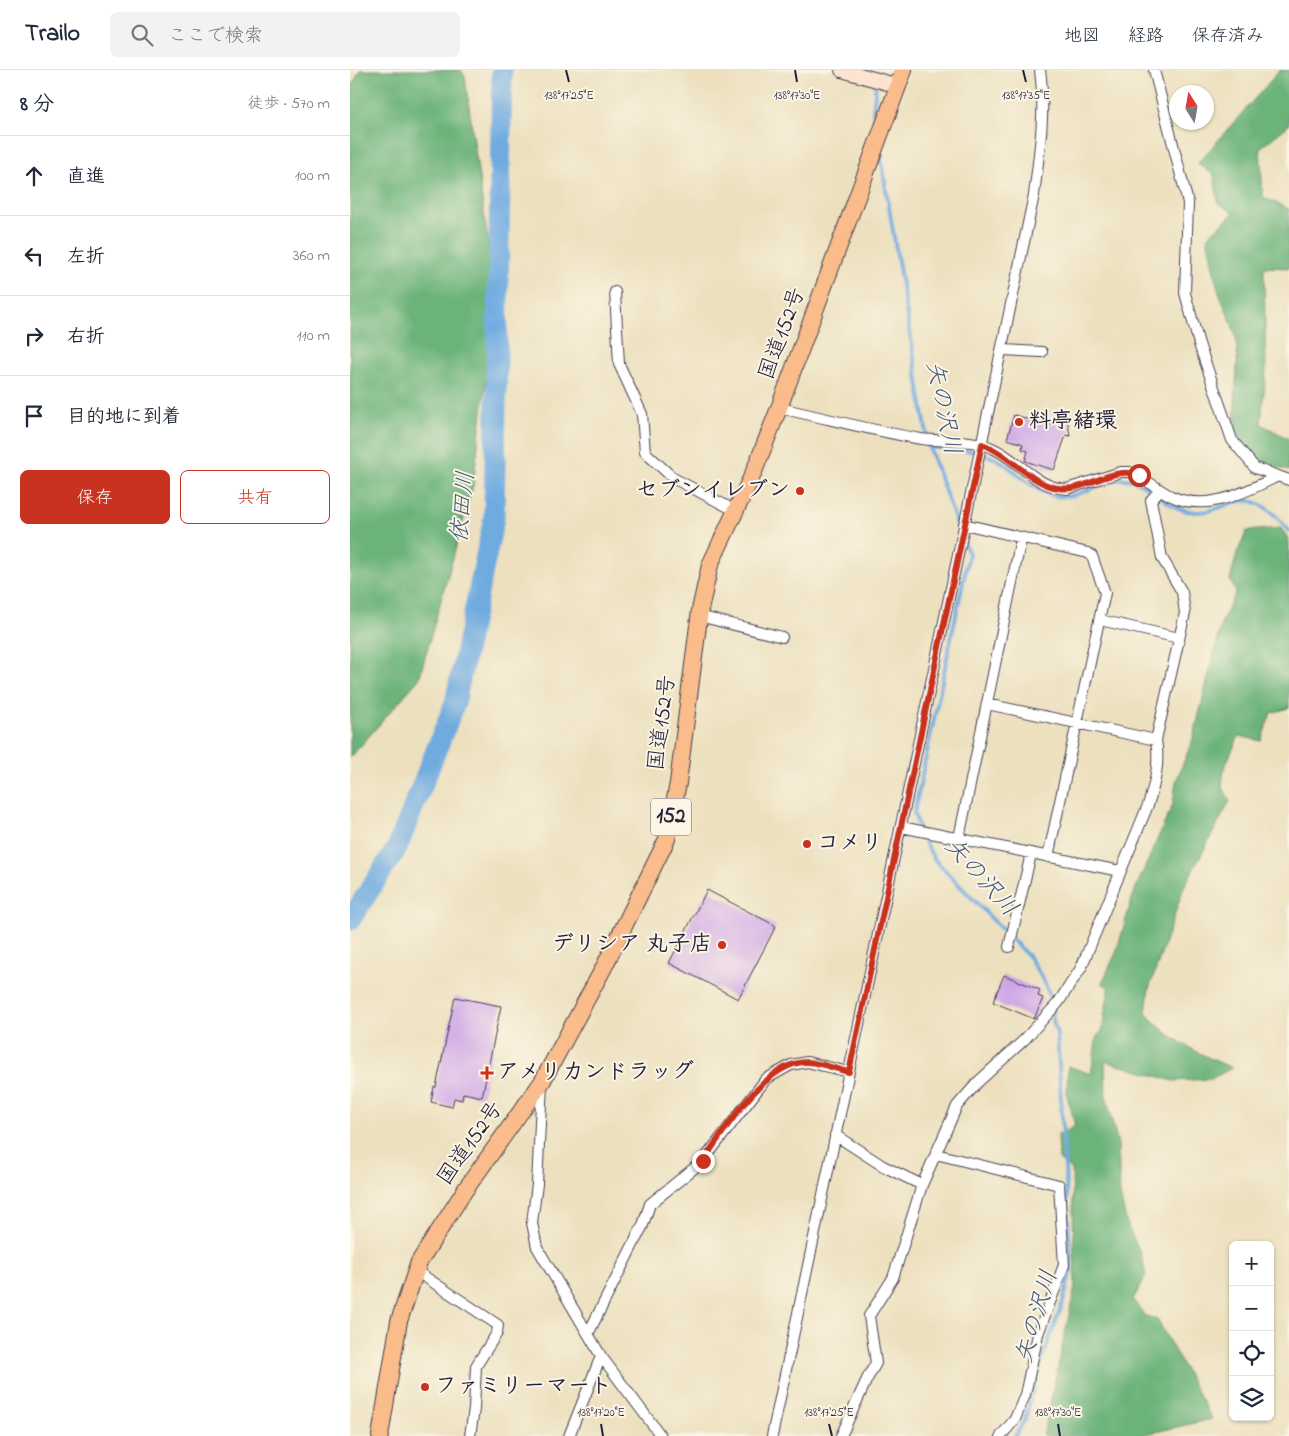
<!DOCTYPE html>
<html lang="ja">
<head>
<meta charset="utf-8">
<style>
  :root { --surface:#fff; --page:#f2f2f3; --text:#1f2937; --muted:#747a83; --line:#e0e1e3; --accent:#c8321e }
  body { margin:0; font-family:"Indie Flower","Klee One",sans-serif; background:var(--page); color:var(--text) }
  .controls { position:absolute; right:15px; bottom:15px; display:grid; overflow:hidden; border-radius:8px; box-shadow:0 1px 4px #0004 }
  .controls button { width:45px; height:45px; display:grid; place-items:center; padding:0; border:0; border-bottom:1px solid var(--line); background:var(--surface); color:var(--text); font:25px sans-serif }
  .compass { position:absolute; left:819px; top:15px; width:45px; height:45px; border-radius:50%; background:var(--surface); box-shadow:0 1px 4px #0004; rotate:349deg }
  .stop { position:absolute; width:15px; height:15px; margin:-11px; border:4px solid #c8321e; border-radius:50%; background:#fff }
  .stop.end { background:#c8321e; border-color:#fff; box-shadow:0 1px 5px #0008 }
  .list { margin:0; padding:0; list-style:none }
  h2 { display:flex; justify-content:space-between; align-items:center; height:65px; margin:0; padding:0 20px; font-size:21px }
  h2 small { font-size:16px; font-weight:400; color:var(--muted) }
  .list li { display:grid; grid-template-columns:32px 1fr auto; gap:15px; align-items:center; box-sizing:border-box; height:80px; padding:0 20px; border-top:1px solid var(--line) }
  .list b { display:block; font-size:19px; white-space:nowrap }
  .list em { font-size:16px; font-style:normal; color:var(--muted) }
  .actions { display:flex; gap:10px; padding:15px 20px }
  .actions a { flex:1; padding:11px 0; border:1px solid var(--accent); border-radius:8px; text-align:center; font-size:18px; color:var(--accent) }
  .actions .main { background:var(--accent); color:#fff }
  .icon { flex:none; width:28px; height:28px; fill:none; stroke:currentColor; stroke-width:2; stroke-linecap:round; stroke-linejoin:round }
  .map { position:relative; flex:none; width:939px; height:1366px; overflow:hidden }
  header { display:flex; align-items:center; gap:30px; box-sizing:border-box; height:70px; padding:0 25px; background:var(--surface); border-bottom:1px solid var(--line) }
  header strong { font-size:24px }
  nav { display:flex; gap:28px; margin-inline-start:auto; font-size:18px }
  .search { width:350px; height:45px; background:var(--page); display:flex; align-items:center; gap:12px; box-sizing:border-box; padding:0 18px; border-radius:8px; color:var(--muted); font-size:19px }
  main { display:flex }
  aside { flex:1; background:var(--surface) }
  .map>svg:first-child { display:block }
</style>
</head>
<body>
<header>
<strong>Trailo</strong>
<div class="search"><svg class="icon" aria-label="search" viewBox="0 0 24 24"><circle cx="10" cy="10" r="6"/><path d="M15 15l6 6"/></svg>ここで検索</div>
<nav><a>地図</a><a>経路</a><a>保存済み</a></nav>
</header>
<main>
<aside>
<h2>8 分<small>徒歩 · 570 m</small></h2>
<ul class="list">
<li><svg class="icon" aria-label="ahead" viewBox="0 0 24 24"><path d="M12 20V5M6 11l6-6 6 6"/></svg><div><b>直進</b></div><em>100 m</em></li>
<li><svg class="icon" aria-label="left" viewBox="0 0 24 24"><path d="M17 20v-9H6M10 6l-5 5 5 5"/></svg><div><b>左折</b></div><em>360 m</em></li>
<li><svg class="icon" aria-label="right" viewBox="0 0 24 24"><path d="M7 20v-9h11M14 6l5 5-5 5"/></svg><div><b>右折</b></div><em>110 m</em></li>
<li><svg class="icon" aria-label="arrive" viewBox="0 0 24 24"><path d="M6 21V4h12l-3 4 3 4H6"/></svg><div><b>目的地に到着</b></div></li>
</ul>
<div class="actions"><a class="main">保存</a><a>共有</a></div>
</aside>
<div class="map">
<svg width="939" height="1366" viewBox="0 0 939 1366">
  <rect width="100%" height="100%" fill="#fcf5e5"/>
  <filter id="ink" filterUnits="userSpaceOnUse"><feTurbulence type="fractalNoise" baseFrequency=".02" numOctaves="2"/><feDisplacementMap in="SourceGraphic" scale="10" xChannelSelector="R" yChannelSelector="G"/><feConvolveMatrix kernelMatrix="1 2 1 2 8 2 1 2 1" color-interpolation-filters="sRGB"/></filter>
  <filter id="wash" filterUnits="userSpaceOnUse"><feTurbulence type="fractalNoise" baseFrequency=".0096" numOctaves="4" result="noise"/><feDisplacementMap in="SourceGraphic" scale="20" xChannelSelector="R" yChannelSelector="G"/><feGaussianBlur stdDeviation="1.12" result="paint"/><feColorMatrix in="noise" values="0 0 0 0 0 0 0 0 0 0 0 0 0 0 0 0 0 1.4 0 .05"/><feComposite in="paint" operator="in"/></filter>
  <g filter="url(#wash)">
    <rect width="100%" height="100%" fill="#ece0be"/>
    <path fill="#6cb37a" stroke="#476a5a" d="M10,0H111L115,7L146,230L123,416L69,609L0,688V20Z
      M930,0H939V55L910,78L913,127L939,139V198L914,197L916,301L911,354L939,369V401C925,397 894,384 889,369C880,343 889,304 887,277C886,256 874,239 868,219C863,203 861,184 857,167L884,143L868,133L864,105L848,93Z
      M931,458L939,470V638L921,643L911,671L889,666L874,698L872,716L880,731L834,817L799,919L796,943C819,970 850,984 882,998L861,1009L823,1011L755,991L756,1026L768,1074L770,1125L777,1155L791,1184L796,1205L783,1230L795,1246L807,1249L862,1349L787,1366H693L725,1217L722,1100L709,1090L708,1065L725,1056L717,1025L718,996L741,1004L747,966L752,961L759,918L752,913L766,883L784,822L823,734L826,711L843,669L872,551L886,522L880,510L887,483L897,461Z"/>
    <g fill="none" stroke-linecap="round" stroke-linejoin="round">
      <path stroke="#6fabe0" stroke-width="4" d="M526,14L523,41L526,59
        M530,83L579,377L610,463
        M579,377C601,379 626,379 646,389C667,399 681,422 706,426C727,430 751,411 772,409C793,407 809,431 828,438C877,457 889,397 939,461
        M614,472L619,484L564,743L571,765L584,789L679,887C687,900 696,912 700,927C703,939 701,951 707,963L721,1199L713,1232L690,1295L675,1349L665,1366"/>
      <path stroke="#6fabe0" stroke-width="21" d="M0,850L47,778L105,633L144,448L152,0"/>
    </g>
    <g id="blocks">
      <path fill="#cda4e6" d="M664,345L700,356L702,350L717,348L720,366L716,365L704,400L675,391L678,381L672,379L673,374L657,369Z
        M357,820L426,856L388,929L319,893Z
        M654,905L690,920L688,926L693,928L684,949L643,932Z
        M105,927L151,936L132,1027L113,1023L112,1030L104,1028L102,1037L81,1032L84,1017H86Z"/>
    </g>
  </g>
  <g filter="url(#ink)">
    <use href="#blocks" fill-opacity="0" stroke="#403e4f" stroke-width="1"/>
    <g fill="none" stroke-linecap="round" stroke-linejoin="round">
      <g stroke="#403e4f" stroke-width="12">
        <path id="minor" d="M804,0L838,133L835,223L849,274L882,370L905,398L939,410
          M265,222L269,294L292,344L295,382L323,408L386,441
          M652,280L692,282
          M429,338C476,348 523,361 571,369C594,372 621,368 642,378C670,390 685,418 717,419L771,402H780C795,408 807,419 821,426C857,443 895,422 928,406
          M614,454L738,483L742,486L755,523L698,787
          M349,546L432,567
          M750,550L829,568
          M637,634L806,670
          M551,757L770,801
          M609,768L671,469
          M659,877L681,784
          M192,1013L187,1114L182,1153L187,1177L251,1286L311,1366
          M485,1065L533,1096L572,1115
          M586,1084L709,1115L714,1195L688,1264L675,1325L665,1349L651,1366
          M66,1201L148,1255L147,1263L126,1296L124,1339L120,1366
          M238,1264L293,1155L300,1134L353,1091L416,1009L441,995L457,992L499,1002
          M219,1366L251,1286
          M422,1366L684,125C689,84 696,42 690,0
          M491,1366L517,1309L526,1293L519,1246L543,1208L572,1115L607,1036L628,1012L674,970L708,933L731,898L798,735C805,713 810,693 806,670L835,543L832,522L812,488L801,430L810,420"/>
      </g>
      <g stroke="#403e4f" stroke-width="16">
        <path id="secondary" d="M492,0L548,16"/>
      </g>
      <g stroke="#403e4f" stroke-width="18">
        <path id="trunk" d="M30,1366L49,1251L69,1192L115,1120L192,1012L253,899L317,769L328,713L350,540L360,495L403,404L429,338L554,0"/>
      </g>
      <use href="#minor" stroke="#fff" stroke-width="10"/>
      <use href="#secondary" stroke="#fde4d0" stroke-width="14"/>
      <use href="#trunk" stroke="#f9bc8a" stroke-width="16"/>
    </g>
  </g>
  <g fill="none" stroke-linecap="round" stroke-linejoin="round" filter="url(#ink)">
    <path stroke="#c8321e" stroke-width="6" d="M353,1091C374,1061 416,990 458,992C471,993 486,999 499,1002L632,374C660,384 680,414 708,418C736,423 760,395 789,405"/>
  </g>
  <path fill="none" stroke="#22223b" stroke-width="2" d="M216,0L219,12M445,0L447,12M673,0L676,12M251,1354L253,1366M479,1354L482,1366M708,1354L710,1366"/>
  <g fill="#c8321e" stroke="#fcf5e5" stroke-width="2">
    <circle cx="669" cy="352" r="5"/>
    <circle cx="450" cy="421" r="5"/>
    <circle cx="457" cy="774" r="5"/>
    <circle cx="372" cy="875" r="5"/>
    <path d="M134.5 995.5h5v5h5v5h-5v5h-5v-5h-5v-5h5z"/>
    <circle cx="75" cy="1317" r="5"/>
  </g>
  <g text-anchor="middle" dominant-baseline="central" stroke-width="4" stroke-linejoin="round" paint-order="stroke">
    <rect fill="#fcf5e5" stroke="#63616e" stroke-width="1" x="301" y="728.5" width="40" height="37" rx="4"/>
    <g font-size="21" font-weight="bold" fill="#22223b">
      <text x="321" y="747">152</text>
    </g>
    <g font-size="22" fill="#22223b" stroke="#fcf5e5">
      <text transform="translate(433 264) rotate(-70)">国道152号</text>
      <text transform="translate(313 653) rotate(-83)">国道152号</text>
      <text transform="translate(121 1074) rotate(-55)">国道152号</text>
    </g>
    <g font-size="22" font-weight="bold" fill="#22223b" stroke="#fcf5e5" text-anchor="start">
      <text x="679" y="352">料亭緒環</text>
      <text x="440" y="421" text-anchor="end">セブンイレブン</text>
      <text x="467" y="774">コメリ</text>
      <text x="362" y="875" text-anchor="end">デリシア 丸子店</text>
      <text x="147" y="1003">アメリカンドラッグ</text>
      <text x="85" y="1317">ファミリーマート</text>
    </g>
    <g font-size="24" font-style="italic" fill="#41597d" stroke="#fcf5e5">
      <text transform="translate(592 338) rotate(78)">矢の沢川</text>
      <text transform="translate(114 437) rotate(-84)">依田川</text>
      <text transform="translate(630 808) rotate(48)">矢の沢川</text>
      <text transform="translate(688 1247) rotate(-74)">矢の沢川</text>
    </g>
  </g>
  <g font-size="12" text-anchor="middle" fill="#22223b" stroke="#fcf5e5" stroke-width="4" stroke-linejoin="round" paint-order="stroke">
    <text x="219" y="29">138°17'25"E</text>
    <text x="447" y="29">138°17'30"E</text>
    <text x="676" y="29">138°17'35"E</text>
    <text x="251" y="1346">138°17'20"E</text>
    <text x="479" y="1346">138°17'25"E</text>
    <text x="708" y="1346">138°17'30"E</text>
  </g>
</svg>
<div class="controls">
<button>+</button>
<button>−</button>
<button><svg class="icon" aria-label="locate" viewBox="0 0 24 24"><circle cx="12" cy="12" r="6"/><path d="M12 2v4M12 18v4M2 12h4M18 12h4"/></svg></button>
<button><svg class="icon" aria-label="layers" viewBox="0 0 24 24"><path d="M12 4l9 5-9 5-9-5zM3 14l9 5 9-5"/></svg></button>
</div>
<svg class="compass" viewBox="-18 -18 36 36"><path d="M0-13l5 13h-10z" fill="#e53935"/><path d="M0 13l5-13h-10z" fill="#747a83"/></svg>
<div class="stop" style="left:789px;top:405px"></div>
<div class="stop end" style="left:353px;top:1091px"></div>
</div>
</main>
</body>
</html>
